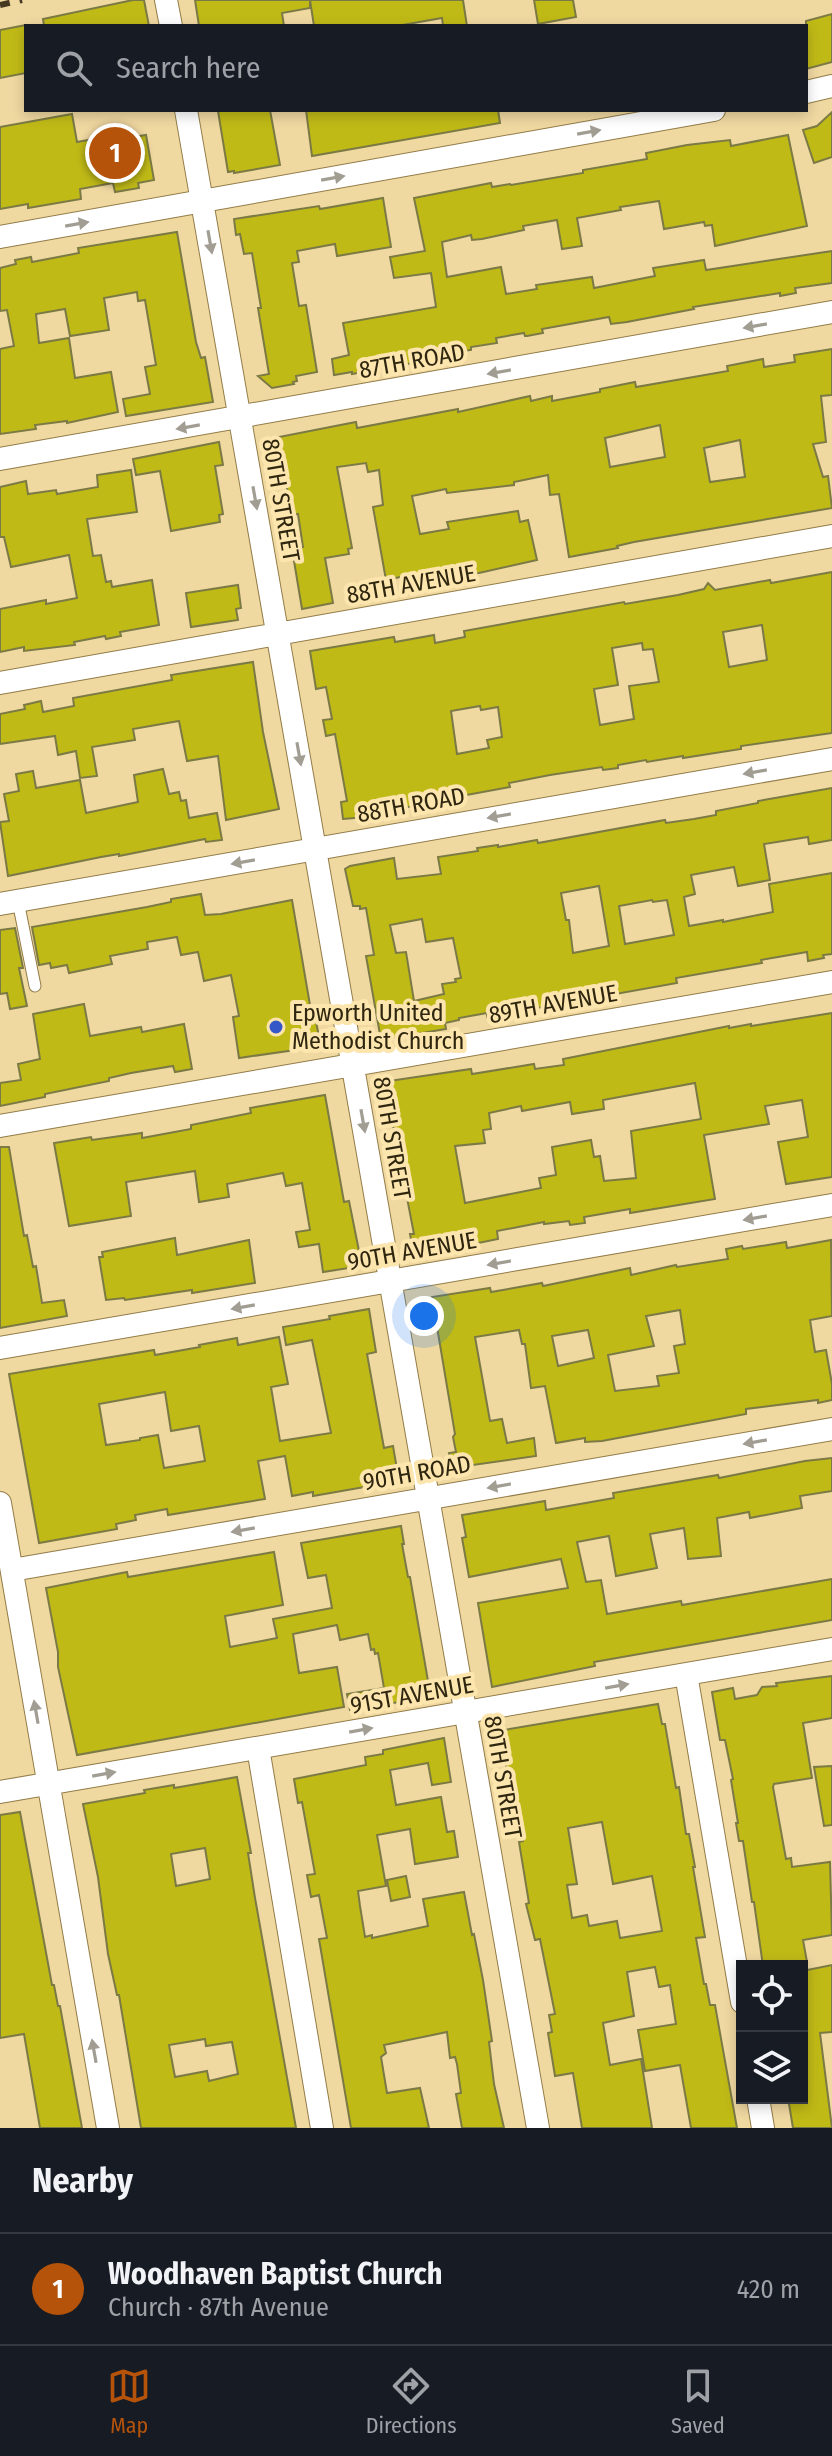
<!DOCTYPE html>
<html lang="en">
<head>
<meta charset="utf-8">
<style>
  :root { --surface:#171b24; --page:#20242c; --text:#f1f3f6; --muted:#9ea1a6; --line:#363941; --accent:#b45309 }
  body { margin:0; font-family:"Fira Sans Condensed",sans-serif; background:var(--page); color:var(--text) }
  .controls { position:absolute; right:24px; bottom:24px; display:grid; overflow:hidden; border-radius:0px; box-shadow:0 4px 12px #0003 }
  .controls button { width:72px; height:72px; display:grid; place-items:center; padding:0; border:0; border-bottom:2px solid var(--line); background:var(--surface); color:var(--text); font:40px sans-serif }
  .you { position:absolute; left:424px; top:1316px; width:28px; height:28px; margin:-20px; border:6px solid #fff; border-radius:50%; background:#1a73e8; box-shadow:0 0 0 12px #1a73e833 }
  .badge { display:grid; place-items:center; width:52px; height:52px; border-radius:50%; background:var(--accent); color:#fff; font-size:26px; font-weight:700 }
  .pin { position:absolute; translate:-50% -50%; border:4px solid #fff; box-shadow:0 2px 8px #0006 }
  .list { margin:0; padding:0; list-style:none }
  h2 { display:flex; justify-content:space-between; align-items:center; height:104px; margin:0; padding:0 32px; font-size:34px }
  h2 small { font-size:26px; font-weight:400; color:var(--muted) }
  .list li { display:grid; grid-template-columns:52px 1fr auto; gap:24px; align-items:center; box-sizing:border-box; height:112px; padding:0 32px; border-top:2px solid var(--line) }
  .list b { display:block; font-size:30px; white-space:nowrap }
  .list p { margin:0; font-size:26px; white-space:nowrap; color:var(--muted) }
  .list em { font-size:26px; font-style:normal; color:var(--muted) }
  .icon { flex:none; width:44px; height:44px; fill:none; stroke:currentColor; stroke-width:2; stroke-linecap:round; stroke-linejoin:round }
  .map { position:relative; flex:none; width:832px; height:2128px; overflow:hidden }
  .search { position:absolute; background:var(--surface); box-shadow:0 4px 12px #0003; left:24px; right:24px; top:24px; height:88px; display:flex; align-items:center; gap:20px; box-sizing:border-box; padding:0 28px; border-radius:0px; color:var(--muted); font-size:30px }
  .sheet { height:216px; background:var(--surface) }
  nav { display:flex; justify-content:space-around; align-items:center; box-sizing:border-box; height:112px; border-top:2px solid var(--line); background:var(--surface); font-size:22px; color:var(--muted) }
  nav a { display:grid; justify-items:center; gap:4px }
  nav .on { color:var(--accent) }
  .map>svg:first-child { display:block }
</style>
</head>
<body>
<div class="map">
<svg width="832" height="2128" viewBox="0 0 832 2128">
  <rect width="100%" height="100%" fill="#f0d8a1"/>
  <path fill="#c0ba17" stroke="#7c7a44" stroke-width="2" fill-rule="evenodd" d="M133,0H144L149,26H44L43,19Z
    M195,0H463L467,26H443L442,18L397,26H314L310,0V8L282,13L284,26H199Z
    M534,0H573L576,17L538,24Z
    M832,14V62L806,69V21Z
    M26,25V73L0,78V30Z
    M226,110H270L280,165L234,173V171L228,172L218,111Z
    M306,110H498L500,123L312,156Z
    M832,112V157L814,163L803,130L817,126Z
    M72,114L77,142L104,137L108,141L146,135L154,180L138,183L139,188L115,192L113,183L80,189L81,199L28,208V204L0,209V127Z
    M788,135L807,226L715,246L712,225L705,226L704,222L664,229L659,201L620,207L621,210L577,218L582,246L562,249L557,220L523,226L524,230L482,239L472,240L471,235L442,242L447,277L501,267L506,294L537,289L536,285L592,277L594,288L655,276L653,268L704,260L706,270L832,251V283L795,288L796,293L780,296V293L693,307L694,309L627,322L611,324L609,317L542,329L543,333L527,336H525L524,333L496,338L497,343L471,347V350L450,353L451,356L352,374V372L334,375L332,359L349,355L343,323L436,307L431,273L394,278L390,257L425,251L414,198L491,183L492,187L510,184L511,185L583,173V170L647,159L646,153L687,145L730,140L731,146Z
    M383,198L391,247L337,256L335,244L297,251L299,262L292,263L299,306L306,305L317,372L296,376L297,381L293,382L294,384L272,388L258,376L269,374L258,308H261L252,253L244,254L240,234L236,235L234,219L319,206L320,209Z
    M177,232L196,342L201,358L205,357L213,402L126,416L123,399L150,394L145,367L156,365L145,300L138,301L137,292L104,298L109,330L70,336L65,309L36,314L39,343L69,338L75,378L111,372L118,412L67,423V421L35,425L36,429L0,434V349L14,346L7,310L0,311V268L16,264L15,260L31,257L32,262L79,253L78,248Z
    M832,349V395L821,396L826,442L813,444L823,477L828,476L832,508L634,542L617,546L618,548L569,557L559,494L550,495L548,475L514,482V485L447,493L446,489L412,496L420,534L449,529L447,522L518,511L520,522L528,520L537,560L479,573L452,574L406,582L405,576L386,580L373,507L383,505L379,470L368,472L366,463L337,467L352,548L348,549L349,554L325,558L333,603L302,609L292,549L303,547L298,514L291,515L279,437L356,422L357,428L458,409V412L530,396L531,401L552,396V401L600,392V389L635,382L636,387L728,371L727,366L763,359L764,367L795,362L794,355ZM660,425L665,457L610,467L605,438ZM740,440L745,477L710,482L704,448Z
    M219,442L223,465L215,466L223,514L219,515L220,522L171,531L160,471L136,475L133,459Z
    M131,470L137,512L87,519L93,556L101,555L106,582L111,581L112,587L152,580L159,625L120,632L121,636L106,639L105,636L74,642L75,645L24,651V647L0,652V609L46,600V604L77,598L69,555L11,567L4,537H0V487L26,481L28,494L56,490L57,494L98,487L97,475Z
    M832,572V733L741,746V749L683,758V756L647,762L646,760L618,765V768L603,770L602,767L550,775L509,783L510,787L423,803L424,805L383,810L380,816L343,819L341,802L347,801L335,734L326,736L323,720L332,719L326,687L316,689L310,651L394,637L395,642L434,635L435,643L465,637L464,631L624,602L625,604L678,595L704,589L708,583L715,590L770,580L771,583ZM762,625L767,660L729,667L723,632ZM642,643L643,650L653,649L659,682L629,686L634,719L600,725L594,689L618,685L612,648ZM480,706L481,710L498,707L502,737L487,740L489,748L457,754L451,711Z
    M238,585L241,608L236,609L238,620L191,627L186,593Z
    M253,662L263,732L279,809L226,820L218,756L187,761L179,721L133,729L135,740L92,747L97,776L80,778L76,751L58,755L55,736L0,744V714L25,709L24,705L41,701L43,712L74,706L73,698L172,680L171,675Z
    M163,769L169,794L179,792L181,801L186,800L189,818L217,813L222,840L206,842L205,839L119,856V854L101,857L8,876L0,822L9,821L4,794L19,791L16,774L33,771L36,788L80,780L86,813L138,802L134,775Z
    M832,788V840L809,844L808,837L764,844L770,880L738,886L734,867L691,875L695,894L684,897L689,926L723,920V922L773,912L769,884L832,873V954L823,955L824,958L808,961L807,952L761,960L762,963L676,978L677,983L487,1017V1013L459,1018V1020L445,1023L446,1029L381,1040L366,956L374,955L366,908L360,909V906H353L345,869L350,866L394,858L397,879L441,874L438,857L478,851L477,848L498,845V847L537,840L538,843L665,820L666,823L694,819L716,815V811L758,803V801ZM599,886L609,946L573,953L569,920H566L561,893ZM652,900L653,902L667,900L674,935L625,944L619,906ZM422,919L426,942L453,938L461,978L455,979L456,982L442,984L444,994L414,1001L406,952L396,953L390,925Z
    M201,894L205,915L221,914L292,900L311,1011H314L319,1037H316L317,1047L239,1058L233,1017L239,1016L231,975L204,981L198,952L181,955L177,937L147,942L148,949L110,956L112,964L69,973L67,965L51,968L50,963L39,965L32,927L147,907L171,902V899Z
    M15,928L23,968H19L27,1006L10,1009L7,993L0,994V930Z
    M84,1004L90,1036L141,1027L142,1032L184,1024L192,1069L175,1072L173,1066L131,1073L109,1078V1081L45,1094V1097L0,1106V1083L21,1080L18,1064L40,1059L33,1014Z
    M832,1013V1177L786,1184L778,1142L808,1137L802,1100L765,1106L769,1124L704,1135L715,1199L630,1213V1209L584,1217L585,1223L570,1225L569,1221L544,1224V1222L497,1231L498,1239L414,1256L410,1234H414L392,1120H389L382,1082L471,1069L472,1074L534,1064L535,1069L564,1065L563,1059L729,1026V1028L751,1024V1026ZM695,1083L701,1119L631,1131L636,1178L604,1181L600,1156L594,1157L591,1140L552,1147L556,1175L539,1178L541,1188L465,1203L455,1146L485,1143L483,1130L491,1129L489,1113L521,1106L522,1111L570,1102L572,1114L604,1109L603,1100Z
    M325,1095L344,1202L349,1201L362,1266L323,1272L319,1244L299,1247L296,1232L310,1230L302,1183L286,1186L283,1173L227,1184L229,1197L199,1202L195,1171L126,1182L131,1216L69,1226L54,1143L91,1137L92,1140L142,1133V1138L191,1129V1125L251,1113L250,1108Z
    M0,1147H9L24,1236L27,1235L33,1267L36,1266L42,1303L64,1300L67,1316L0,1328Z
    M175,1238L177,1255L249,1240L255,1283L192,1293V1290L125,1300L124,1298L106,1300L99,1257H103L102,1252Z
    M831,1240L832,1316L810,1320L815,1352L826,1350L832,1384V1400L818,1403V1400L746,1409V1414L602,1441L585,1442V1438L556,1443L545,1386L531,1388L525,1344H522L519,1330L475,1337L490,1421L502,1419L507,1443L534,1438L536,1456L452,1468L449,1453L456,1452L453,1437L455,1434L432,1297L490,1288L491,1292L542,1283L543,1286L630,1268L631,1275L676,1265L677,1267L728,1259L726,1249L742,1246L743,1249L786,1242L787,1248ZM680,1310L685,1344L674,1346L679,1373L657,1376L659,1386L615,1391L608,1355L654,1346L646,1316ZM588,1330L594,1358L558,1366L552,1336Z
    M369,1309L376,1352L367,1354L384,1448L393,1446L399,1481L313,1496V1492L292,1496L285,1456L258,1461L265,1499L168,1515L167,1509L135,1515L136,1520L116,1524L117,1529L39,1543L9,1374L154,1350L155,1355L200,1347L199,1345L215,1342L237,1338L238,1345L279,1337L288,1384L271,1387L280,1441L331,1433L312,1340L286,1345L283,1327L330,1319L329,1316ZM165,1392L171,1431L199,1426L205,1461L164,1468L158,1435L140,1438V1440L106,1445L99,1404Z
    M832,1458V1491L800,1496L802,1508L750,1518L749,1512L717,1518L721,1556L688,1559L684,1528L650,1534L657,1568L616,1576L609,1536L577,1542L586,1582L601,1580L607,1614L681,1601L682,1605L832,1579V1620L594,1662L595,1666L492,1687L478,1603L568,1588L561,1559L469,1577L462,1538L466,1537L462,1515L545,1501L546,1510L614,1498L613,1493L718,1475L719,1478L805,1461Z
    M401,1526L404,1544H402L408,1577H410L428,1681L433,1680L436,1696L350,1710L347,1694L384,1688L378,1653L375,1654L374,1649L371,1650L368,1634L340,1640L337,1625L293,1634L299,1673L337,1667L344,1707L77,1755L58,1667V1652L46,1588L127,1572L128,1577L274,1552L283,1605L225,1616L230,1647L277,1638L273,1619L332,1608L326,1575L308,1578L301,1543Z
    M832,1676V1718L803,1723L812,1778L774,1784L773,1787L786,1859L791,1858L792,1867L830,1862L832,1935L803,1940L807,1962L782,1966H763L754,1902H752L743,1841H739L736,1823H738L731,1780L733,1779L725,1740H720L712,1692L733,1688L735,1699L757,1695L762,1687L777,1686L776,1683Z
    M658,1704L662,1724H665L676,1788L679,1787L686,1834H689L695,1867H693L705,1937L696,1938L704,1984H706L710,2005H715L737,2128H691L680,2065L645,2071L638,2030L676,2024L670,1985L659,1987L655,1967L627,1972L634,2016L603,2023L610,2065L641,2059L652,2128H582L573,2073L555,2076L548,2033L552,2032L549,2015L555,2014L540,1939L535,1940L526,1904L529,1903L519,1842L523,1841L498,1731ZM602,1822L613,1884L652,1876L662,1931L620,1938L617,1921L589,1926L587,1915L572,1918L567,1885L577,1884L568,1828Z
    M444,1738L451,1782L432,1785L428,1763L390,1770L396,1805L441,1797L447,1832L454,1831L458,1857L415,1864L410,1829L377,1835L386,1886L358,1891L360,1906L365,1937L372,1935V1938L428,1926L423,1899L464,1892L472,1935L474,1934L483,1980L492,2041L489,2042L494,2084L504,2128H462L456,2094L461,2093L457,2064L455,2057L450,2058L447,2032L384,2045L386,2053L381,2057L387,2093L420,2088L429,2128H351L319,1939L327,1938L319,1895L311,1897L307,1875L315,1874L302,1802L298,1803L294,1779L366,1765L365,1757L383,1754V1750Z
    M832,1766V1825L824,1826L814,1767Z
    M237,1777L251,1853H248L255,1898L296,2128H141L119,1995H117L108,1954L98,1877L83,1804L145,1793L144,1790L174,1785V1788ZM205,1848L210,1879L176,1886L171,1854ZM205,2039L206,2046L232,2042L238,2074L209,2081L207,2071L175,2077L169,2045Z
    M20,1812L52,1985H54L58,2006H60L82,2128H40L24,2034L0,2038V1815Z
    M406,1876L410,1897L391,1901L387,1880Z
    M832,1965V2032L820,2033L832,2128H793L788,2098H802V1971Z"/>
  <g fill="none" stroke-linecap="round" stroke-linejoin="round">
    <g stroke="#927c48" stroke-width="13">
      <path id="lane" d="M18,901L35,986"/>
    </g>
    <g stroke="#927c48" stroke-width="24">
      <path id="street" d="M166,0L171,26
        M806,92L832,86
        M186,110L538,2128
        M0,237L714,110
        M0,459L832,312
        M0,683L832,536
        M0,904L832,759
        M0,1126L832,982
        M0,1348L832,1205
        M0,1503L108,2128
        M12,1570L832,1429
        M686,1674L742,2002
        M258,1748L322,2128
        M0,1792L832,1649
        M758,2098L763,2128"/>
    </g>
    <use href="#lane" stroke="#fff" stroke-width="11"/>
    <use href="#street" stroke="#fff" stroke-width="22"/>
    <path stroke="#453a21" stroke-width="6" stroke-dasharray="10 10" stroke-linecap="butt" d="M0,5L22,0"/>
  </g>
  <defs><path id="oneway-solid" d="M-6-.8H1V-3.2L6.5 0L1 3.2V.8H-6Z" transform="scale(2)"/></defs>
  <g fill="#a19d93">
    <use href="#oneway-solid" transform="translate(589 132) rotate(-10)"/>
    <use href="#oneway-solid" transform="translate(333 178) rotate(-10)"/>
    <use href="#oneway-solid" transform="translate(77 224) rotate(-10)"/>
    <use href="#oneway-solid" transform="translate(210 242) rotate(80)"/>
    <use href="#oneway-solid" transform="translate(755 326) rotate(170)"/>
    <use href="#oneway-solid" transform="translate(499 372) rotate(170)"/>
    <use href="#oneway-solid" transform="translate(188 427) rotate(170)"/>
    <use href="#oneway-solid" transform="translate(255 498) rotate(80)"/>
    <use href="#oneway-solid" transform="translate(299 754) rotate(80)"/>
    <use href="#oneway-solid" transform="translate(755 772) rotate(170)"/>
    <use href="#oneway-solid" transform="translate(499 816) rotate(170)"/>
    <use href="#oneway-solid" transform="translate(243 862) rotate(170)"/>
    <use href="#oneway-solid" transform="translate(363 1121) rotate(80)"/>
    <use href="#oneway-solid" transform="translate(755 1218) rotate(170)"/>
    <use href="#oneway-solid" transform="translate(499 1263) rotate(170)"/>
    <use href="#oneway-solid" transform="translate(243 1307) rotate(170)"/>
    <use href="#oneway-solid" transform="translate(755 1442) rotate(170)"/>
    <use href="#oneway-solid" transform="translate(499 1486) rotate(170)"/>
    <use href="#oneway-solid" transform="translate(243 1530) rotate(170)"/>
    <use href="#oneway-solid" transform="translate(617 1686) rotate(-10)"/>
    <use href="#oneway-solid" transform="translate(36 1712) rotate(-100)"/>
    <use href="#oneway-solid" transform="translate(361 1730) rotate(-10)"/>
    <use href="#oneway-solid" transform="translate(104 1774) rotate(-10)"/>
    <use href="#oneway-solid" transform="translate(94 2051) rotate(-100)"/>
  </g>
  <circle fill="#3657c8" stroke="#fde5ae" stroke-width="3" cx="276" cy="1027" r="8"/>
  <g text-anchor="middle" dominant-baseline="central" stroke-width="8" stroke-linejoin="round" paint-order="stroke">
    <g font-size="24" fill="#2f2610" stroke="#fde5ae">
      <text transform="translate(412 361) rotate(-10)">87TH ROAD</text>
      <text transform="translate(281 500) rotate(80)">80TH STREET</text>
      <text transform="translate(411 584) rotate(-10)">88TH AVENUE</text>
      <text transform="translate(411 805) rotate(-10)">88TH ROAD</text>
      <text transform="translate(553 1004) rotate(-10)">89TH AVENUE</text>
      <text transform="translate(392 1138) rotate(80)">80TH STREET</text>
      <text transform="translate(412 1251) rotate(-10)">90TH AVENUE</text>
      <text transform="translate(417 1473) rotate(-10)">90TH ROAD</text>
      <text transform="translate(412 1695) rotate(-10)">91ST AVENUE</text>
      <text transform="translate(503 1777) rotate(80)">80TH STREET</text>
    </g>
    <g font-size="24" fill="#2f2610" stroke="#fde5ae" text-anchor="start">
      <text x="292" y="1013">Epworth United<tspan x="292" dy="28">Methodist Church</tspan></text>
    </g>
  </g>
</svg>
<div class="controls">
<button><svg class="icon" aria-label="locate" viewBox="0 0 24 24"><circle cx="12" cy="12" r="6"/><path d="M12 2v4M12 18v4M2 12h4M18 12h4"/></svg></button>
<button><svg class="icon" aria-label="layers" viewBox="0 0 24 24"><path d="M12 4l9 5-9 5-9-5zM3 14l9 5 9-5"/></svg></button>
</div>
<div class="you"></div>
<div class="pin badge" style="left:115px;top:153px">1</div>
<div class="search"><svg class="icon" aria-label="search" viewBox="0 0 24 24"><circle cx="10" cy="10" r="6"/><path d="M15 15l6 6"/></svg>Search here</div>
</div>
<section class="sheet">
<h2>Nearby<small></small></h2>
<ul class="list">
<li><span class="badge">1</span><div><b>Woodhaven Baptist Church</b><p>Church · 87th Avenue</p></div><em>420 m</em></li>
</ul>
</section>
<nav>
<a class="on"><svg class="icon" aria-label="map" viewBox="0 0 24 24"><path d="M3 6l6-2 6 2 6-2v14l-6 2-6-2-6 2zM9 4v14M15 6v14"/></svg>Map</a>
<a><svg class="icon" aria-label="directions" viewBox="0 0 24 24"><path d="M12 3l9 9-9 9-9-9zM9 14v-3h6M13 9l2 2-2 2"/></svg>Directions</a>
<a><svg class="icon" aria-label="saved" viewBox="0 0 24 24"><path d="M7 4h10v16l-5-4-5 4z"/></svg>Saved</a>
</nav>
</body>
</html>
